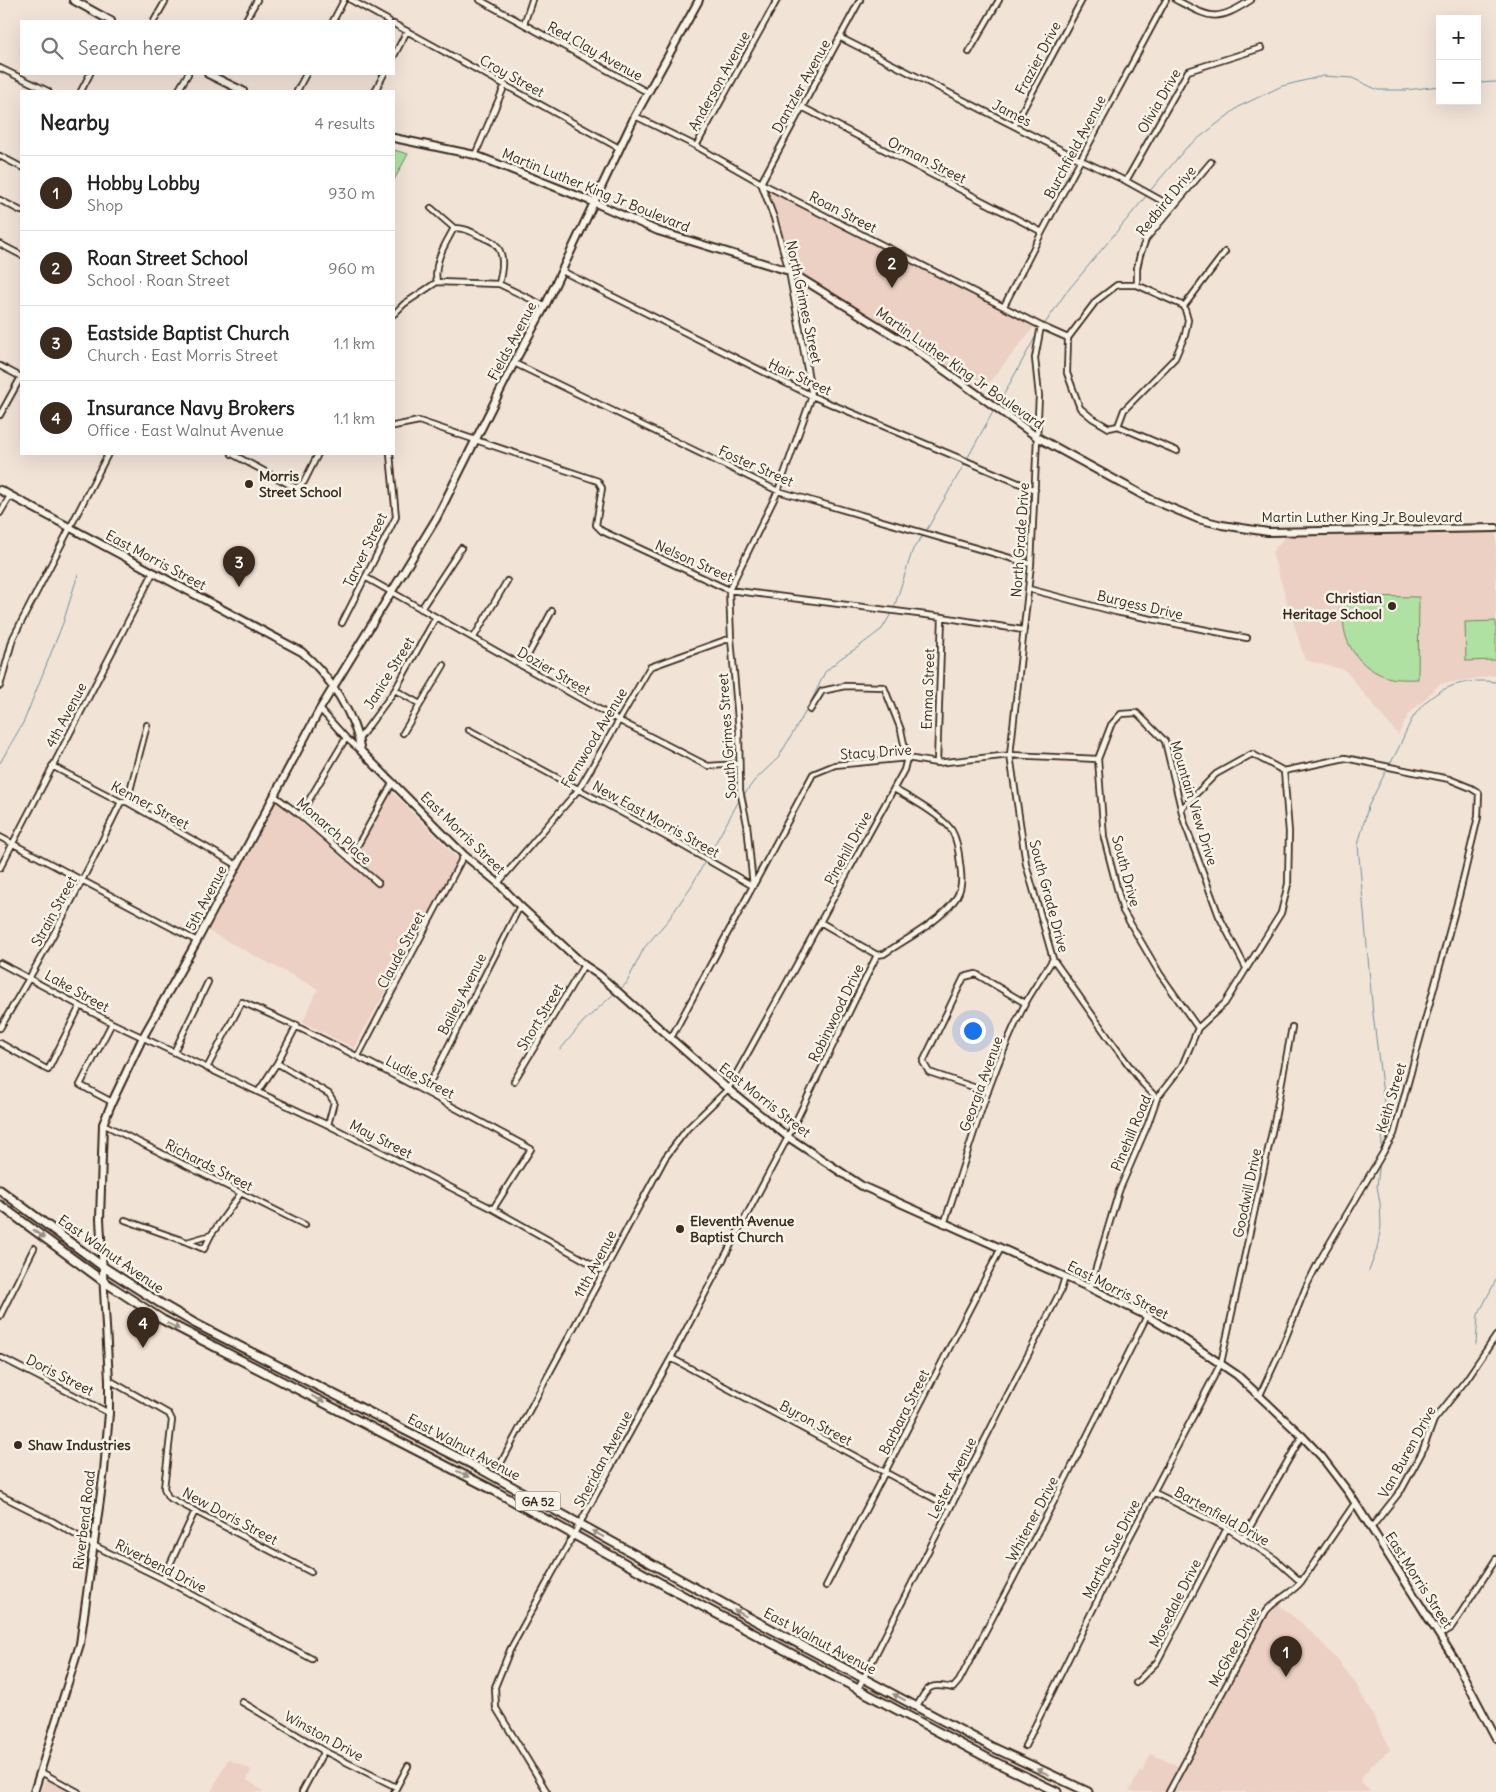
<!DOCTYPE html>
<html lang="en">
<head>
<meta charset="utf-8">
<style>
  :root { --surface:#fff; --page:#f2f2f2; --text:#222; --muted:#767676; --line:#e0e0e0; --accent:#3b2a1e }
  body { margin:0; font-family:Delius,sans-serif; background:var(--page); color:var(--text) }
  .controls { position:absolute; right:15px; top:15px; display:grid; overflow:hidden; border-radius:0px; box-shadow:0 5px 20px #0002 }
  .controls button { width:45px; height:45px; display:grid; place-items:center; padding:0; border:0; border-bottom:1px solid var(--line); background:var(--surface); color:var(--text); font:25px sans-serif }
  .you { position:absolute; left:972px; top:1030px; width:18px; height:18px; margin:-12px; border:4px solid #fff; border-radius:50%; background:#1a73e8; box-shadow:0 0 0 8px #1a73e833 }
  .badge { display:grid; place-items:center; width:32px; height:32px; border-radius:50%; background:var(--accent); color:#fff; font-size:16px; font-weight:700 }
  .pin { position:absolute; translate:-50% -41px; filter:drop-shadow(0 1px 2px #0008) }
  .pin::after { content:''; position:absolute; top:26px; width:18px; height:15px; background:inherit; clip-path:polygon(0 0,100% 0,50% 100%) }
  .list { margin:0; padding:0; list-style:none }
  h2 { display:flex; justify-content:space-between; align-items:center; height:65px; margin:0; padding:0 20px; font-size:21px }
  h2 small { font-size:16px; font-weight:400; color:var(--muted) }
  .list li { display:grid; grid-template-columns:32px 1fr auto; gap:15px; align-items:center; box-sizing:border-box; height:75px; padding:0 20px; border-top:1px solid var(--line) }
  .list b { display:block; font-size:19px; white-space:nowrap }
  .list p { margin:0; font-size:16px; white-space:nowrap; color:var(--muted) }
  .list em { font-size:16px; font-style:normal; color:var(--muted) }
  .icon { flex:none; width:28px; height:28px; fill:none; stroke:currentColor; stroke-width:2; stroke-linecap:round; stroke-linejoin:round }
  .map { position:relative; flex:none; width:1496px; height:1792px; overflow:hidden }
  .search { position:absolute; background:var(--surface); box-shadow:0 5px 20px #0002; left:20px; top:20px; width:375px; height:55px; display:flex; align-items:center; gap:12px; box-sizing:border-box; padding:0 18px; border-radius:0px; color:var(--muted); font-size:19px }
  .panel { position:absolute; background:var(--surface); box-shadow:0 5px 20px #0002; left:20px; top:90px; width:375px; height:365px; border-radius:0px }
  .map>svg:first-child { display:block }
</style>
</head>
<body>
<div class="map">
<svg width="1496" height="1792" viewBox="0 0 1496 1792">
  <rect width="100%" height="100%" fill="#f2e3d7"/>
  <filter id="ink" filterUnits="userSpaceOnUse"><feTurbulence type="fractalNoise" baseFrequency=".02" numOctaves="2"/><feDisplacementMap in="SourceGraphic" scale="10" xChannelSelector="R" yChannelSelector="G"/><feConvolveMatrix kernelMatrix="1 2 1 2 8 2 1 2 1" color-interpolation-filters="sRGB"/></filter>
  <g filter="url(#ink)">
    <path fill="#ebd0c3" d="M761,183L1037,323L979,395L939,365L789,271Z
      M1496,528V675L1440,684L1408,715L1398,735L1345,670L1305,660L1272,552L1290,532Z
      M390,790L458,859L354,1048L303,1022L318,989L208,931L275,799L350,865Z
      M1278,1604L1311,1631L1340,1663L1354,1681L1391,1749L1371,1766L1361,1778L1360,1782L1371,1792H1129L1140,1771L1142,1772L1151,1754L1178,1766L1187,1765L1266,1618Z
      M228,1759L251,1770L247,1780L264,1792H211Z
      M46,1777L74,1792H41Z"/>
    <path fill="#aee1a2" stroke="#748660" d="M394,150L408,154L394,180Z
      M1349,596L1419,597L1418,679C1408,679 1397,680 1387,677C1353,666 1333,629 1349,596Z
      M1496,621V660L1466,661L1465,622Z"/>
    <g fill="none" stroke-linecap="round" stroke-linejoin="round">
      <path stroke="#6d929b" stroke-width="1" d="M1477,83L1496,82
        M1149,192L1186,148L1240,106L1282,86L1323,76L1352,78L1378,90H1406L1440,86
        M1044,325L1065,294L1147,195
        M998,405L1037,334
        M967,459L994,410
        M926,531L965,463
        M894,608L913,549L924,534
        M0,763L24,721L63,623L78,574
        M1389,765C1398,752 1403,737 1410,723C1427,690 1461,677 1496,682
        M743,796L754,781L778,758L809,706L825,672L841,658L857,648L882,629L892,612
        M620,989L626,984L644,948L669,919L692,885L740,799
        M560,1050L583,1022L615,993
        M1381,1152L1385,1110L1373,1014L1358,845L1368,807L1387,769
        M1369,1271L1377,1249L1381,1226L1380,1203L1377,1186L1380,1161
        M1476,1344L1478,1315L1496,1280"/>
      <g stroke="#3b2a1e" stroke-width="8">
        <path id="street" d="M351,0L389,21
          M480,0L647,92
          M1176,0C1211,18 1216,23 1251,0
          M154,21L166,0
          M245,21L257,0
          M333,21L344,0
          M394,24L619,148
          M524,24L532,0
          M841,38L1081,160L1126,181L1173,207
          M969,52L999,0
          M394,56L407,31
          M0,68L48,91
          M81,91L90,74
          M178,91L188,74
          M297,91L306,74
          M375,91L384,74
          M802,107L1042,232
          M635,116L696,146L761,183L1041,326L1068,338
          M1014,126L1082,0
          M696,146L777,0
          M475,155L505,85
          M0,156L21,167
          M1126,181L1188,71L1261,48
          M0,200L21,211
          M431,208L454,228
          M454,228C465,228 470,231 480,236C484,238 491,240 494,243C506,253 502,271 499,284
          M0,244L21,255
          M562,271L812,396L1035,490
          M437,282L499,284L545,306
          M437,282C433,262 445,245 454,228
          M1117,285H1137L1184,306L1188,320L1185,335L1175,358L1124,410L1118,426L1109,428L1092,418L1080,408L1067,373L1068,338L1096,301Z
          M1137,285V268L1140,255L1146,239L1211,162
          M1004,306L1042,232L1166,0
          M1184,306L1225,252
          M394,314L404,304L437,282
          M1041,326L1035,358L1039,396L1031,564L1010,755L1026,864L1053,959L1110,1040L1143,1084L1157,1098
          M514,363L778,491L1031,564
          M0,366L21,377
          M0,415L21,377
          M394,426L419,421L598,481L602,488L596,525L602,531L729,590L942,617L1023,630
          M1118,426L1177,451
          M232,454L296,488L304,482L318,454
          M0,513L10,496
          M365,577L620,721L708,766L739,764
          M1029,589L1116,612L1247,638
          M421,609L461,548
          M342,623L396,517L390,454
          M474,637L507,581
          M522,666L552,611
          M0,686L13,638L108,454
          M395,690L420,704
          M320,709L346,738L361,751
          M469,730L685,847L753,886L813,774L835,765L907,758L937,763L1010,755L1098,759
          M403,733L444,665
          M359,739L395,690L436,617
          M937,763L942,617
          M52,766L121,802H127L237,865
          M275,796L300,815L378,883
          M127,802L147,725
          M300,815L346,738
          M0,837L197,941
          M350,859L393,782
          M0,868L153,573
          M498,883L579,789L650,667L731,638
          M820,922L877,955
          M0,963L112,1023L328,1125L493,1209L604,1271
          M112,1023L80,1085L112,1102
          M0,1028C44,955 84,880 121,802
          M1198,1028L1160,974L1123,911L1104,838L1098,759L1111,725L1121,714L1137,713L1165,741L1184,821L1219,916L1246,968
          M671,1038L753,886L747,824L740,790L739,731L731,638L729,590L778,491L812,396L789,271L774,218L761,183L860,0
          M0,1043L48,1070L80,1006
          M174,1052L208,982
          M358,1056L464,855
          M277,1063L329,1094L334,1102L328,1125
          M207,1068L242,1002C342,1045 436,1098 531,1149L493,1209
          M514,1081L584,965
          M258,1092L277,1063L297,1025
          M425,1092L520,906
          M988,1092L929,1072L923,1062L964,977L976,974L1025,1003
          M103,1124L305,1225
          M125,1220L187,1242L211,1235L241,1193
          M944,1224C969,1151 989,1074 1025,1004C1033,989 1044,974 1053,959
          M187,1242L204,1249
          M204,1249L211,1235
          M1090,1288L1119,1191L1148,1124L1157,1098L1182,1066L1198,1028L1225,1003L1281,913L1288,884L1289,832L1284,771L1252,754L1216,774L1182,808
          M0,1316L34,1248
          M0,1357L109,1413
          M671,1358L950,1507
          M109,1380L169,1414L172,1420L164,1488L168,1497L311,1572
          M1260,1395L1280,1352L1306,1287L1318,1263L1394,1134L1459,896L1478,817L1479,793L1471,788L1449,779L1345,758L1284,771
          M501,1463L665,1158L687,1129L728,1089L904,770L907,758L901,730L884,687L845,686L822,691L810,710
          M1153,1492L1227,1528L1275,1559L1301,1582
          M0,1495L52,1521L93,1545L163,1579L312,1659
          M1371,1528L1402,1489L1422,1452L1434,1420L1466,1380L1496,1336
          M1243,1539L1302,1436
          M163,1579L195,1511
          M826,1586L1001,1248
          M1439,1635L1450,1629L1457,1619L1496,1559
          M1136,1683L1157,1662L1227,1528
          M858,1689L1061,1290L1065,1277
          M242,1702L324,1751L396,1787
          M917,1706C928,1686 929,1683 953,1688L959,1681L1060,1490L1147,1316
          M1025,1746L1113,1569L1221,1363L1275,1118L1292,1027
          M41,1772L78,1792
          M302,1792L324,1751
          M394,1792L408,1766
          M547,1792L496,1708L495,1687L510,1650L671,1358L788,1137L877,955L884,954C906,939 939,922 954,901C963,889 962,878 960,864C959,854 958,841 952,831C945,818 907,796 894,789
          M1169,1792L1266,1611C1276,1599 1291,1594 1301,1582L1355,1503"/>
      </g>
      <g stroke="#3b2a1e" stroke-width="10">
        <path id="secondary" d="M73,0L111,21
          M208,74L243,91
          M394,138L475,155L593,202L658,231L789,271L909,345L1037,437L1150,499L1198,519L1222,525L1268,532L1496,528
          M0,490L302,652C330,676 355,715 361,751L464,855L498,883L520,906L584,965L599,975L728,1089L788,1137L862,1186L1090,1288L1147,1316L1181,1337L1237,1375L1302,1436L1321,1456L1349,1493L1455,1660L1496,1738
          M34,1792L80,1644L104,1471L109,1413V1380L100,1219L103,1124L112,1102L143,1037L197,941L320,709L436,519L514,363L545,306L635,116L699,0"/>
      </g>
      <g stroke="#3b2a1e" stroke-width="11">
        <path id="primary" d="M0,1190L102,1266L160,1303L196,1324L475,1466L739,1612L992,1747L1088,1792
          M0,1205L103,1281L163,1320L495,1491L700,1605L993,1761L1057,1792"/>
      </g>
      <use href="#street" stroke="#f7f3e8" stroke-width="4.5"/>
      <use href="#secondary" stroke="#f7f3e8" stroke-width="6"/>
      <use href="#primary" stroke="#f7f3e8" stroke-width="7"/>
    </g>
    <defs><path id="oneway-solid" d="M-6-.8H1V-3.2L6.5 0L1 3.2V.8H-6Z" transform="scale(1.25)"/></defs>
    <g fill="#998e83">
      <use href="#oneway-solid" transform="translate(39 1234) rotate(36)"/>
      <use href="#oneway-solid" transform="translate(173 1326) rotate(27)"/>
      <use href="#oneway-solid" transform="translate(318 1399) rotate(27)"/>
      <use href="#oneway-solid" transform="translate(463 1474) rotate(27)"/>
      <use href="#oneway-solid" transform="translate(598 1534) rotate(-151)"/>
      <use href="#oneway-solid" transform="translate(740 1613) rotate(-152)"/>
      <use href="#oneway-solid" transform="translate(899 1697) rotate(-152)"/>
      <use href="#oneway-solid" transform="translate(1043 1772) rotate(-155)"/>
    </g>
  </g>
  <g fill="#3b2a1e" stroke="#f7f3e8" stroke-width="2">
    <circle cx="249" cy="484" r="5"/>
    <circle cx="1392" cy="606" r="5"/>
    <circle cx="680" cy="1229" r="5"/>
    <circle cx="18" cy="1445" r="5"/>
  </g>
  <g text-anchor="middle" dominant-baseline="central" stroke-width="5" stroke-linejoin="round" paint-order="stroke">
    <rect fill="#f7f3e8" stroke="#73665b" stroke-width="1" x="515.5" y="1491.5" width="45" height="19" rx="4"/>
    <g font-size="12" font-weight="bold" fill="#3b2a1e">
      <text x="538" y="1501">GA 52</text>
    </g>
    <g font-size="14" fill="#3b2a1e" stroke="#f7f3e8">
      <text transform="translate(595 51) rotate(29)">Red Clay Avenue</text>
      <text transform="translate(1038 58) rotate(-62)">Frazier Drive</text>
      <text transform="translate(512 76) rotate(29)">Croy Street</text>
      <text transform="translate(719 81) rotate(-61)">Anderson Avenue</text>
      <text transform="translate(801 86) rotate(-61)">Dantzler Avenue</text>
      <text transform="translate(1159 101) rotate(-60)">Olivia Drive</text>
      <text transform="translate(1012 113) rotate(27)">James</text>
      <text transform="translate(1075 147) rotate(-62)">Burchfield Avenue</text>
      <text transform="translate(927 160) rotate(27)">Orman Street</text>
      <text transform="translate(596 190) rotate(22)">Martin Luther King Jr Boulevard</text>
      <text transform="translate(1166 201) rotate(-51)">Redbird Drive</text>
      <text transform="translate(843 212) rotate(27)">Roan Street</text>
      <text transform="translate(804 302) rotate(78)">North Grimes Street</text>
      <text transform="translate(512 341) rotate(-62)">Fields Avenue</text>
      <text transform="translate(960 368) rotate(35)">Martin Luther King Jr Boulevard</text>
      <text transform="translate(800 377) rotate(25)">Hair Street</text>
      <text transform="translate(756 466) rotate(24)">Foster Street</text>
      <text x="1362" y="517">Martin Luther King Jr Boulevard</text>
      <text transform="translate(1020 540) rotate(-86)">North Grade Drive</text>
      <text transform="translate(365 550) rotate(-64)">Tarver Street</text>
      <text transform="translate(156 560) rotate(28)">East Morris Street</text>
      <text transform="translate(694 561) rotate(24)">Nelson Street</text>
      <text transform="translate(1140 605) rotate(13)">Burgess Drive</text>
      <text transform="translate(554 671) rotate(30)">Dozier Street</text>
      <text transform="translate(389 673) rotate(-58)">Janice Street</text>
      <text transform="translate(928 689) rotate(-88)">Emma Street</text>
      <text transform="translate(66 715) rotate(-62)">4th Avenue</text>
      <text transform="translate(727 736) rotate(-94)">South Grimes Street</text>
      <text transform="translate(594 738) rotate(-59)">Fernwood Avenue</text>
      <text transform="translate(876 752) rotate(-4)">Stacy Drive</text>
      <text transform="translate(1194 803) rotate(73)">Mountain View Drive</text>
      <text transform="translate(150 805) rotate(28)">Kenner Street</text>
      <text transform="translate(656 819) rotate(29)">New East Morris Street</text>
      <text transform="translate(334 831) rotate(41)">Monarch Place</text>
      <text transform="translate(463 833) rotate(44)">East Morris Street</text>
      <text transform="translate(848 848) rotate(-61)">Pinehill Drive</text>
      <text transform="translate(1126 871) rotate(75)">South Drive</text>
      <text transform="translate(1049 896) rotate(75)">South Grade Drive</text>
      <text transform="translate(206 898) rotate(-62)">5th Avenue</text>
      <text transform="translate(54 911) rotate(-61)">Strain Street</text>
      <text transform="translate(401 950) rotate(-62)">Claude Street</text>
      <text transform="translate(77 991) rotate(29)">Lake Street</text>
      <text transform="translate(462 994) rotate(-63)">Bailey Avenue</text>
      <text transform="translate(836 1013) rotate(-64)">Robinwood Drive</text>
      <text transform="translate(540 1017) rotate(-59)">Short Street</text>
      <text transform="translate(420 1077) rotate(28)">Ludie Street</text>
      <text transform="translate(981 1084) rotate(-70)">Georgia Avenue</text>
      <text transform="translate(1391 1098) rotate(-73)">Keith Street</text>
      <text transform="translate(765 1100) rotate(38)">East Morris Street</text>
      <text transform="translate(1131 1133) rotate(-67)">Pinehill Road</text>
      <text transform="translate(381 1139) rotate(27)">May Street</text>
      <text transform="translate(209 1165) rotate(27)">Richards Street</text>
      <text transform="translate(1247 1193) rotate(-78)">Goodwill Drive</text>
      <text transform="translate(111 1254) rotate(35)">East Walnut Avenue</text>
      <text transform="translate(595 1264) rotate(-62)">11th Avenue</text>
      <text transform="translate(1118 1290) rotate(27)">East Morris Street</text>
      <text transform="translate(60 1375) rotate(27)">Doris Street</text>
      <text transform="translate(904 1412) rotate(-63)">Barbara Street</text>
      <text transform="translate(816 1423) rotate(28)">Byron Street</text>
      <text transform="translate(464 1447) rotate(28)">East Walnut Avenue</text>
      <text transform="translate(1407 1452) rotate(-61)">Van Buren Drive</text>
      <text transform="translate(603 1459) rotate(-62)">Sheridan Avenue</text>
      <text transform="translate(952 1478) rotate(-63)">Lester Avenue</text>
      <text transform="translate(230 1516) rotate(28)">New Doris Street</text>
      <text transform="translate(1222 1516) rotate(29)">Bartenfield Drive</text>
      <text transform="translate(1032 1519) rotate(-62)">Whitener Drive</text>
      <text transform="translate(84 1520) rotate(-83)">Riverbend Road</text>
      <text transform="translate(1111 1549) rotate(-63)">Martha Sue Drive</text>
      <text transform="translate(161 1566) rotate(27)">Riverbend Drive</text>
      <text transform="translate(1419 1580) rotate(57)">East Morris Street</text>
      <text transform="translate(1175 1603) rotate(-63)">Mosedale Drive</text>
      <text transform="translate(820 1641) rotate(28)">East Walnut Avenue</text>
      <text transform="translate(1234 1647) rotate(-61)">McGhee Drive</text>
      <text transform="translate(324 1736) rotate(29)">Winston Drive</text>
    </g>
    <g font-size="14" font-weight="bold" fill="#3b2a1e" stroke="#f7f3e8" text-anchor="start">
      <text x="259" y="476">Morris<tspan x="259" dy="16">Street School</tspan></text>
      <text x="1382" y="598" text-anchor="end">Christian<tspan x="1382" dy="16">Heritage School</tspan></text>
      <text x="690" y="1221">Eleventh Avenue<tspan x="690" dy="16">Baptist Church</tspan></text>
      <text x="28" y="1445">Shaw Industries</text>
    </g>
  </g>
</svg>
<div class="controls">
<button>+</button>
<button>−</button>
</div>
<div class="you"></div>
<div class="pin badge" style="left:1286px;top:1677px">1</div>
<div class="pin badge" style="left:892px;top:288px">2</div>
<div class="pin badge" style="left:239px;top:587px">3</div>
<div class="pin badge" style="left:143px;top:1348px">4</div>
<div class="search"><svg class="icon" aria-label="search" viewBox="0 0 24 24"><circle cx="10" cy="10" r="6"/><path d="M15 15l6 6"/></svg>Search here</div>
<section class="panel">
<h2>Nearby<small>4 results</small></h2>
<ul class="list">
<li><span class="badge">1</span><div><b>Hobby Lobby</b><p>Shop</p></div><em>930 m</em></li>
<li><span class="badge">2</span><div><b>Roan Street School</b><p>School · Roan Street</p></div><em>960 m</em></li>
<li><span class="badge">3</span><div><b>Eastside Baptist Church</b><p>Church · East Morris Street</p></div><em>1.1 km</em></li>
<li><span class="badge">4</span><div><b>Insurance Navy Brokers</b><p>Office · East Walnut Avenue</p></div><em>1.1 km</em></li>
</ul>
</section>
</div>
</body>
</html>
